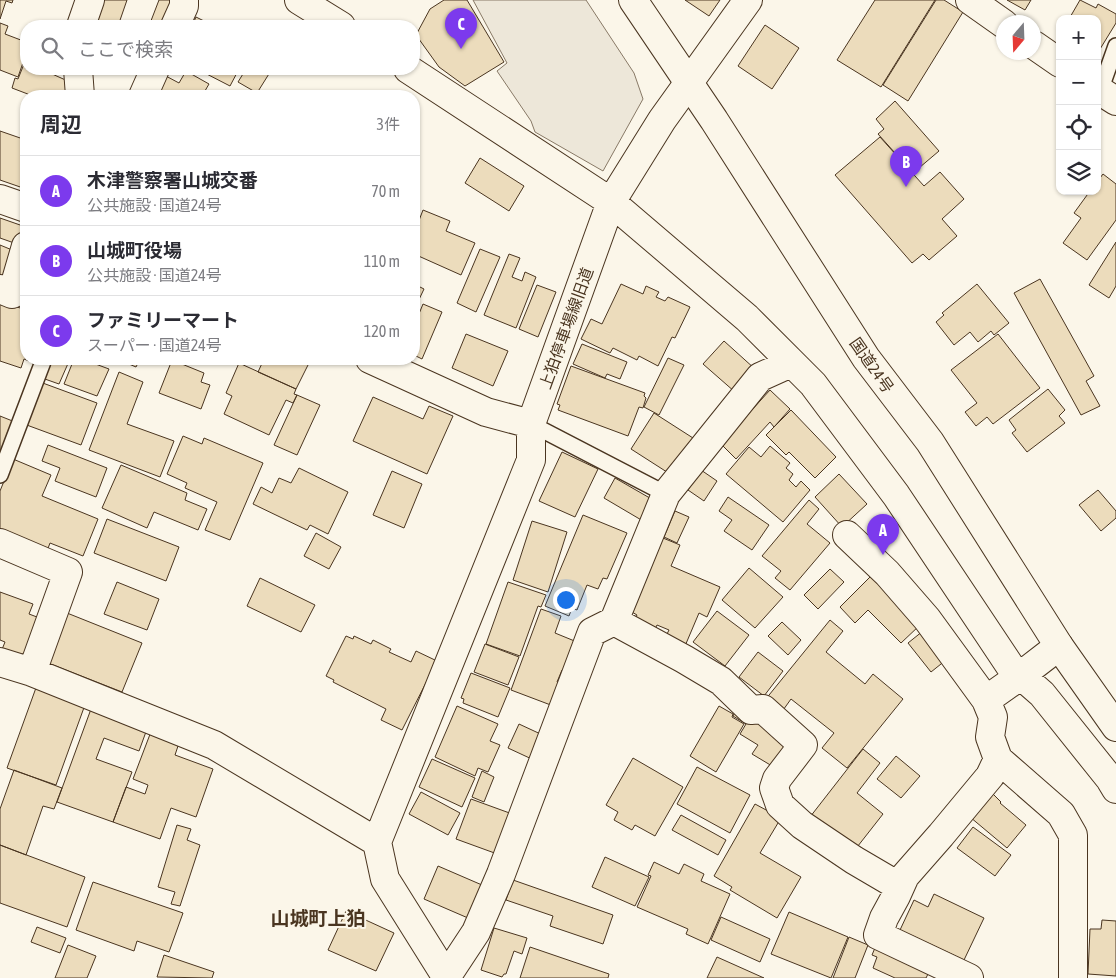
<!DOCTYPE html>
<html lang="ja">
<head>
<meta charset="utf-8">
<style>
  :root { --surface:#fff; --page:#f2f2f3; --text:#2b2b33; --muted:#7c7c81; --line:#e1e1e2; --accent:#7c3aed }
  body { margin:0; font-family:"Asap Condensed","Noto Sans JP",sans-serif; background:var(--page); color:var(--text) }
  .controls { position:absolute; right:15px; top:15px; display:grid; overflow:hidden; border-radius:10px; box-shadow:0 1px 4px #0004 }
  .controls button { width:45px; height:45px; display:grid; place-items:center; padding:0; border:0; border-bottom:1px solid var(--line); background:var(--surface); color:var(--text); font:25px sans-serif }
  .compass { position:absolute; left:996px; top:15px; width:45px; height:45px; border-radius:50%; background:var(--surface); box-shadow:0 1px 4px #0004; rotate:199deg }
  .you { position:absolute; left:565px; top:599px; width:18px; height:18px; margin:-12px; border:4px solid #fff; border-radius:50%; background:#1a73e8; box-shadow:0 0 0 8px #1a73e833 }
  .badge { display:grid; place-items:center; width:32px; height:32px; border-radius:50%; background:var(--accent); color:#fff; font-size:16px; font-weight:700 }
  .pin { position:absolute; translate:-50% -41px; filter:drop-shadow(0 1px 2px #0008) }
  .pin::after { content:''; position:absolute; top:26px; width:18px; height:15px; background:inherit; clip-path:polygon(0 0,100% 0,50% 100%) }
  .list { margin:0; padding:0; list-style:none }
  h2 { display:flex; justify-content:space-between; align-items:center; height:65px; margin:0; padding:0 20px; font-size:21px }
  h2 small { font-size:16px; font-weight:400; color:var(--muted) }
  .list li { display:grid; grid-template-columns:32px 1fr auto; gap:15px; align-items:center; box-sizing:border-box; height:70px; padding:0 20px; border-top:1px solid var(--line) }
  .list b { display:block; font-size:19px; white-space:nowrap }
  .list p { margin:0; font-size:16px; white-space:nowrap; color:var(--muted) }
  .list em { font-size:16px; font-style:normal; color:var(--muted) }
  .icon { flex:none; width:28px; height:28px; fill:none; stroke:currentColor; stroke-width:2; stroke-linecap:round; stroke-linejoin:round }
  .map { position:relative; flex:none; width:1116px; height:978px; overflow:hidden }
  .search { position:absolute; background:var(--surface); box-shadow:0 1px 4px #0004; left:20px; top:20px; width:400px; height:55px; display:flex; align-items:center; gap:12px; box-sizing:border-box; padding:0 18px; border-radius:20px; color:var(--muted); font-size:19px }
  .panel { position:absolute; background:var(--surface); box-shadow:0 1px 4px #0004; left:20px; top:90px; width:400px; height:275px; border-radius:20px }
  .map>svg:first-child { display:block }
</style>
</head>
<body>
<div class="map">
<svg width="1116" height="978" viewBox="0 0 1116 978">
  <rect width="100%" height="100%" fill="#fbf6e9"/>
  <path fill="#ede7d9" stroke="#887966" d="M473,0H586L634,73L643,99L603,171L535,132L531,121L497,71L507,63Z"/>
  <path fill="#ecdcbc" stroke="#4a3520" d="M0,0H13L12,3L6,1L0,19Z
    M102,0H127L118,26H92Z
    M159,0H172L162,26H149Z
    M444,0H467L504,62L465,86L439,67L416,35L430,9Z
    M685,0H720L709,16Z
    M875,0H935L881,87L837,60Z
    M936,0H944L963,12L908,101L883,85Z
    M1007,0H1031L1025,10Z
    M1080,0L1096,8L1098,4L1116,14V23L1097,54V19H1069Z
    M196,17L214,26H192Z
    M0,23L8,26L5,34L26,42V54L18,77L0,70Z
    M765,25L799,48L772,89L738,66Z
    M26,59V69H41L70,82L64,96H33L12,88L15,78L18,79Z
    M197,69H239L230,86Z
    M246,69H272L257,93L238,82Z
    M186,71L209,84L202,96H152L164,75L179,83Z
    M895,101L939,151L913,173L878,134L884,129L876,119Z
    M0,131L26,140V189L0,180Z
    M880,137L924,186L940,172L964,199L942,219L957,236L929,260L923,254L912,263L835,175Z
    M480,158L524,186L509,211L465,183Z
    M1103,174L1116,184V220L1087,260L1063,243L1081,218L1074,213L1090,191H1097V182Z
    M423,210L450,221L446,231L475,243L461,275L414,254V221L418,223Z
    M0,218L23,226L17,244L0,238Z
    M1116,242V286L1109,298L1089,285Z
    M0,245L17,252L6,283L0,280Z
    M480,249L500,257L476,312L457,303Z
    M509,254L520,258L512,277L522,281L525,272L536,277L516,328L484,315Z
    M1040,279L1094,376L1086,381L1100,406L1081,415L1014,293Z
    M414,284L424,289L414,310Z
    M621,284L643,294L646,286L659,292L656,297L665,301L668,297L690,307L675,338L672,337L658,366L639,356L637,360L613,348L610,353L581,339L591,319L602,324Z
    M977,284L1009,323L994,335L991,331L978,342L970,332L954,345L936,322L944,315L942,313Z
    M537,285L556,292L538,337L519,329Z
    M0,301L26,310V359H42L40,365L24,359L21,368L0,361Z
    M423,304L442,312L422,359L414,355V326Z
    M466,334L508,351L493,386L452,368Z
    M998,334L1040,388L993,424L987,417L976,426L965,412L977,403L951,370Z
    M724,341L755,369L735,392L703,364Z
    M582,344L627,362L620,379L607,374L605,378L573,364Z
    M668,358L684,365L659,415L644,407Z
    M50,359H70L59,384L42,378Z
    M74,359H82L109,369L97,396L64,384Z
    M117,359H140L136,367Z
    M264,359H311L296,389L258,372Z
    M172,360L204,373L201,382L210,385L201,409L159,393Z
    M239,363L296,389L294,394L297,395L293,403L286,400L269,435L224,414L232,396L226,393Z
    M571,366L645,393L644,396L646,398L643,408L639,407L628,436L558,410L560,405L557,404Z
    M119,372L143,382L127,424L174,441L160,477L89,450Z
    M40,382L97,403L81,445L24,424Z
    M1048,389L1065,410L1059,416L1065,423L1027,452L1012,433L1016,430L1009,420Z
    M770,390L790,409L774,427L770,422L736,459L721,444Z
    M297,395L320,405L297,455L274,445Z
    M373,397L423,419L429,406L453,416L427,474L353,441Z
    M791,410L836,457L815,478L789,452L786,455L766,435Z
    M654,413L693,438L670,474L631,449Z
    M0,416L15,422L0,458Z
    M183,436L202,444L204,438L263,463L230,540L205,530L217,502L185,488L187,483L167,474Z
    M48,445L107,468L96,497L55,481L60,468L42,461Z
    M770,446L790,463L786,468L793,474L789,480L796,487L801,481L810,490L783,522L726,474L749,447L761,457Z
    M562,452L598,469L575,517L539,501Z
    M13,459L51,475L42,496L98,519L83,556L50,543L47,551L0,532V491Z
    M121,465L187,493L185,500L207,509L198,530L154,512L147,528L102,508Z
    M299,468L348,492L328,534L310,525L307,530L253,504L261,487L272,493L279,478L291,483Z
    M701,470L717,481L704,501L688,490Z
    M392,471L422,484L404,528L373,515Z
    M839,474L867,504L842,527L815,497Z
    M615,478L655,501L643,521L604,498Z
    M1098,490L1116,511V518L1101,531L1079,505Z
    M728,497L769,525L752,550L724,531L732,520L719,511Z
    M809,500L819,509L807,524L830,543L790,590L775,578L781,571L762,556Z
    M675,511L689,517L677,543L664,537Z
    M583,515L627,533L607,579L603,578L598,589L587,585L577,610L572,608L569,616L545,606Z
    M107,519L179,547L166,581L94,553Z
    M532,521L567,532L548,592L513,580Z
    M316,533L341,547L329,569L304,556Z
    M663,538L680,545L671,566L720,587L707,617L699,613L685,646L665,638L669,630L657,625L654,631L633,622L637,615L632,612Z
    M749,568L783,597L755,628L722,600Z
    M830,569L844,582L818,609L804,595Z
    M871,576L920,625L901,643L868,610L855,623L840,607Z
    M260,578L315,605L301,632L247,606Z
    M117,582L159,599L147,630L104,614Z
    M508,582L546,595L541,607L538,606L520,656L486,644Z
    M0,592L33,604L29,614L45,620L29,662L1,652L5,642L0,640Z
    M541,609L561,616L555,633L577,642L566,671L562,670L557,682L565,685L556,707L511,690Z
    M717,611L749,635L725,666L693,642Z
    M67,613L142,643L122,692L48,663Z
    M830,620L843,631L826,652L865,684L873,674L903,699L847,768L822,748L834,733L791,699L781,713L765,700Z
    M782,622L801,640L788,655L768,636Z
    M923,631L946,660L931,672L908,643Z
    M346,636L353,639L354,636L371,644L373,640L391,649L389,652L411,662L416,651L437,661L402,730L381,720L386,709L333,682L334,680L326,676Z
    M485,644L519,657L508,685L474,672Z
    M758,652L783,671L764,696L739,677Z
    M471,673L510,688L498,717L463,703L464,699L461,698Z
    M37,685L86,702L56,785L7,768Z
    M457,706L498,724L490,741L500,745L488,772L478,768L475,776L435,757Z
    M719,706L733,714L732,717L744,724L716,772L690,756Z
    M91,709L147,729L139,751L104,738L96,759L132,772L113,822L57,802Z
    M736,710L794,742L777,769L752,754L758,745L740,734L746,724L733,716Z
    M519,724L547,737L536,761L508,748Z
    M152,729L180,740L175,755L213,769L196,817L171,808L160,839L113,822L126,787L145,794L148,785L133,779Z
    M863,749L880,763L857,793L883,814L854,851L810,817Z
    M896,756L920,776L901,798L877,779Z
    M633,758L683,787L655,836L635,825L632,830L614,820L618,812L606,805Z
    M432,759L475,778L462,807L419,787Z
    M697,767L750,795L730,833L677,804Z
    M14,770L62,788L54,809L43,806L26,855L0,845V809Z
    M482,771L494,777L484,802L472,797Z
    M421,792L460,813L448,835L409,814Z
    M991,792L1001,802L1000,803L1026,825L1007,848L970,817Z
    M471,799L515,815L500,855L456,839Z
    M755,804L781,818L760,853L801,877L777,918L730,890L732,887L714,876Z
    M681,815L726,840L718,855L672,830Z
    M177,825L191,829L187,840L200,845L180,906L171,904L175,892L158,887Z
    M973,827L1011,855L995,876L957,848Z
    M0,845L85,877L67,927L0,903Z
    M605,857L649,877L635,906L592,887Z
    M654,862L679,874L684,864L704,874L701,881L730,894L708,944L686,934L688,929L637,907L651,876L648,875Z
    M438,866L482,885L468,918L424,899Z
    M513,880L613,915L603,944L550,926L553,916L506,900Z
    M93,882L183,913L169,952L137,941L134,951L76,930Z
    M934,894L984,918L964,960L900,930L914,900L928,907Z
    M346,911L394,933L376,971L328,950Z
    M789,912L848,937L831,978L771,954Z
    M721,917L770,939L760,962L711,940Z
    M1102,920L1116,921V976L1088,974L1090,929H1101Z
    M37,927L66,938L60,953L31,942Z
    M494,928L527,938L522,954L514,951L506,974H504L502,977L481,970Z
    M849,937L868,945L855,978H833Z
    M877,943L931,968L926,978H895L873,968L877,957L872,955Z
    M68,945L96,956L87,978H55Z
    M530,947L609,974L608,978H520Z
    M164,955L214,972L212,978L157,977Z
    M717,957L764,978H707Z"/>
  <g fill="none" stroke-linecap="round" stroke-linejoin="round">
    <g stroke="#4a3520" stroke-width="18">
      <path id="lane" d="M1100,91L1116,46
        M531,424L666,494
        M0,475L44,359"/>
    </g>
    <g stroke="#4a3520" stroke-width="30">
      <path id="street" d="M299,0L341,26
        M970,0L1004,24
        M81,26L90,0
        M175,26L184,6V0
        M1034,45L1060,63
        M78,69L80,96
        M408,69L611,202L747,318L813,384L896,495L1010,666L1042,694L1110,779L1116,789
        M1097,89L1116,101
        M143,96L155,69
        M0,199L26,208
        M0,289L12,294L26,246
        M370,359L486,412L531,424
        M847,535L887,573L927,619L986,700
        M0,543L68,572L32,672
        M614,621L684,659L721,681L751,710L763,709L803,745L777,779L774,788L780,805L802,825L854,860L900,887
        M1059,646L1020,676L986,700L993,717L990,737L998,759L1061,814L1073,835V978
        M0,662L32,672L214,745L377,842
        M447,976L476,932L501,874L592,632L614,621L666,494L760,377L791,363
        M447,978L385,879L377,842L531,460V424L611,202L662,120L748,0
        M969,978L878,935L884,918L896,896L905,876L941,835L990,776L998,759"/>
    </g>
    <g stroke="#4a3520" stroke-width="30">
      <path id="highway" d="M633,0L714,120L866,358L930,442L1059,646L1116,727"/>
    </g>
    <use href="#lane" stroke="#fbf6e9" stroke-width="15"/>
    <use href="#street" stroke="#fbf6e9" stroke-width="28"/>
    <use href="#highway" stroke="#fbf6e9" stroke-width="28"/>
  </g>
  <g text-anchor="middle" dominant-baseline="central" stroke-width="4" stroke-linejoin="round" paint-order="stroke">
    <g font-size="16" fill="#4a3520" stroke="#fbf6e9">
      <text transform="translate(566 328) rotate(-70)">上狛停車場線旧道</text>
      <text transform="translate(872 365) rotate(55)">国道24号</text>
    </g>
    <g font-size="19" font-weight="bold" fill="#4a3520" stroke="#fbf6e9">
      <text x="318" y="918">山城町上狛</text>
    </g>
  </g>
</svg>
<div class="controls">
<button>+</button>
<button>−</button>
<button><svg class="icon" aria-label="locate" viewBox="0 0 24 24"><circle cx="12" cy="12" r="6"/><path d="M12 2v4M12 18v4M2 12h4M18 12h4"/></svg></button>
<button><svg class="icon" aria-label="layers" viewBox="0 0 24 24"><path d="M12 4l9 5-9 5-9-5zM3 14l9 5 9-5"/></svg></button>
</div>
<svg class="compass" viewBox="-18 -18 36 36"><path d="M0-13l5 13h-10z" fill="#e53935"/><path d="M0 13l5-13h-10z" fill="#7c7c81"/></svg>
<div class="you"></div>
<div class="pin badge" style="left:883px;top:555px">A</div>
<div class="pin badge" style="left:906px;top:187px">B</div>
<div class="pin badge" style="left:461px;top:49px">C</div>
<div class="search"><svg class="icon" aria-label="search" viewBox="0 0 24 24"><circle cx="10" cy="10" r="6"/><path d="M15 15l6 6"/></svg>ここで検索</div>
<section class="panel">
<h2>周辺<small>3件</small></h2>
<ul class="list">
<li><span class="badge">A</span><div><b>木津警察署山城交番</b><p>公共施設 · 国道24号</p></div><em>70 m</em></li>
<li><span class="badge">B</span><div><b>山城町役場</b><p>公共施設 · 国道24号</p></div><em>110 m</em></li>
<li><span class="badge">C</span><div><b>ファミリーマート</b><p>スーパー · 国道24号</p></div><em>120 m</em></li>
</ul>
</section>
</div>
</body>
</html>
